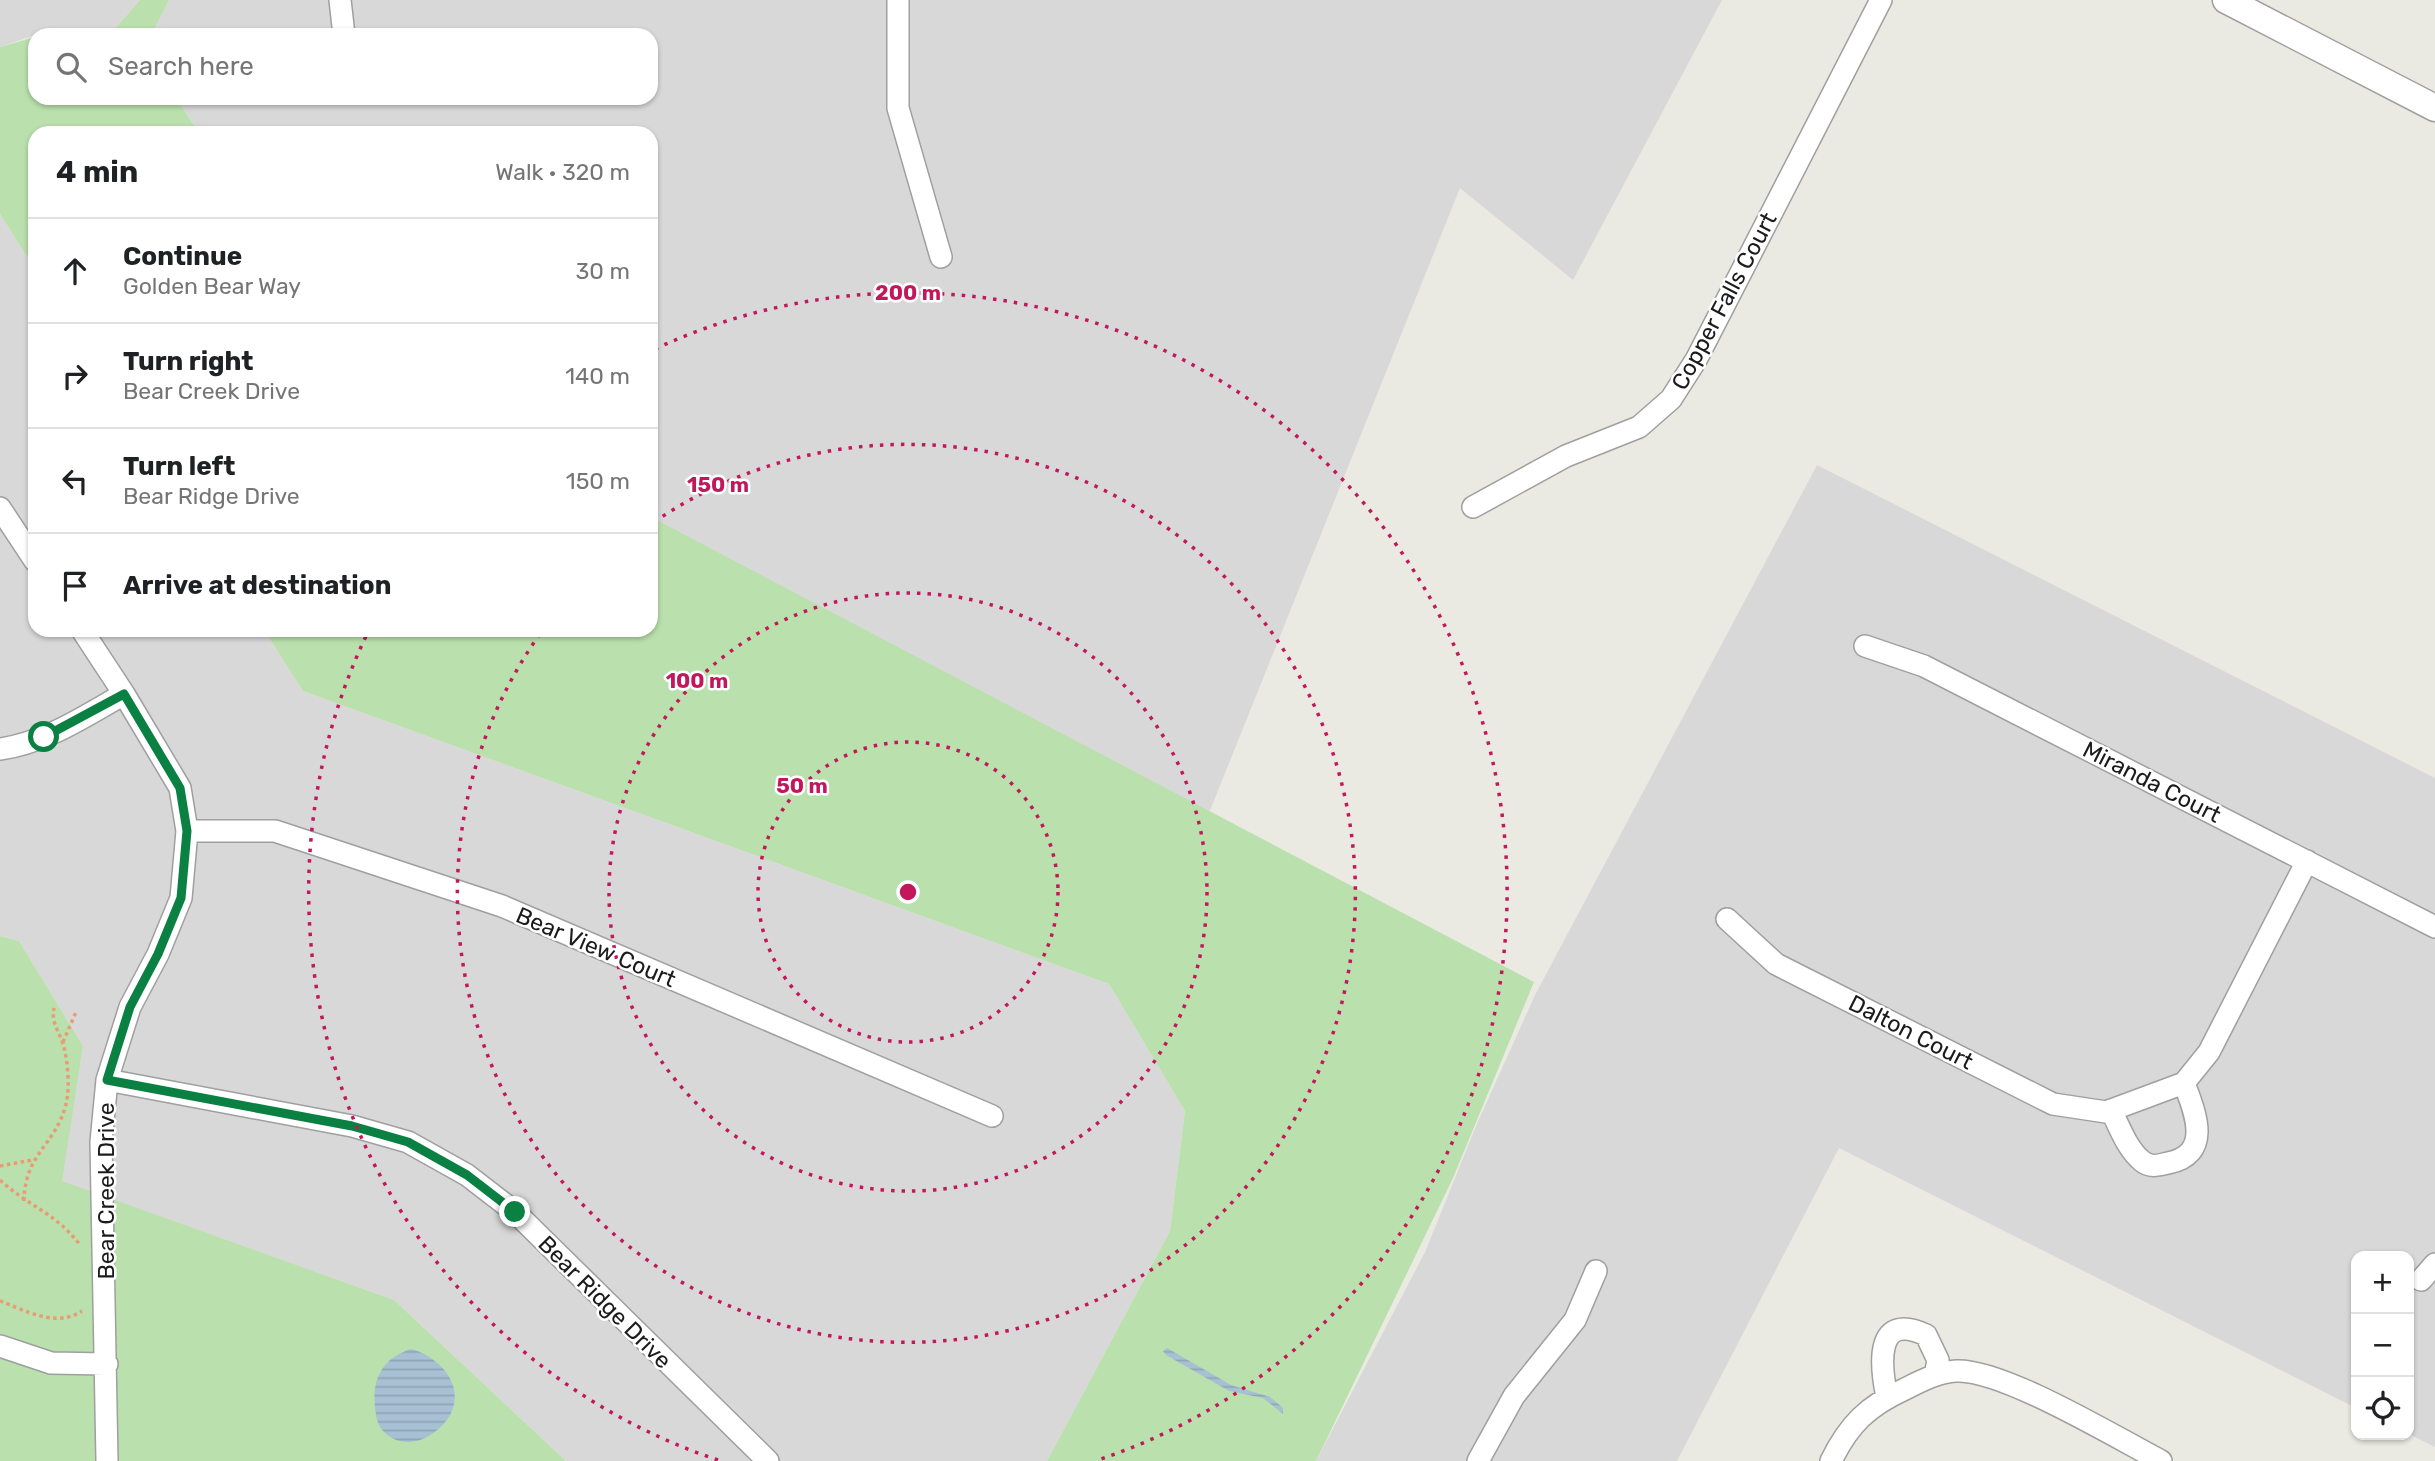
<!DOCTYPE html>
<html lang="en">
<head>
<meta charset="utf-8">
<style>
  :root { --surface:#fff; --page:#f6f6f6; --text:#202124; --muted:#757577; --line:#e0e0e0 }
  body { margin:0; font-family:Rubik,sans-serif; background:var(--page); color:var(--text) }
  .controls { position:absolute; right:21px; bottom:21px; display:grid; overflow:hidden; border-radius:14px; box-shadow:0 2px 5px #0004 }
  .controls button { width:63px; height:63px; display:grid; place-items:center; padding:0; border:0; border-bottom:2px solid var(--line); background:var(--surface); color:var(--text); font:35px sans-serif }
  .stop { position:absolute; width:21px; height:21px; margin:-16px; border:5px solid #0b8043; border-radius:50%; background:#fff }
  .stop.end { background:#0b8043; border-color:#fff; box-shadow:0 2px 7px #0008 }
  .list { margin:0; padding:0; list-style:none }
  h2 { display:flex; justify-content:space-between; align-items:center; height:91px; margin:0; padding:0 28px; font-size:30px }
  h2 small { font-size:23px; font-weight:400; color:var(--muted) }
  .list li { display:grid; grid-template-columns:46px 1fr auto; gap:21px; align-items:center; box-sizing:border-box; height:105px; padding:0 28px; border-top:2px solid var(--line) }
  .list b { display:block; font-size:26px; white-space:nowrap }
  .list p { margin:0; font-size:23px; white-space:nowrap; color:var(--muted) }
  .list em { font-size:23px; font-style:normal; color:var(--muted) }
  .icon { flex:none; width:38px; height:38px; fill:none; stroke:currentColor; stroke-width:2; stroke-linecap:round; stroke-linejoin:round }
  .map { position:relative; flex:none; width:2435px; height:1461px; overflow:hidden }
  .search { position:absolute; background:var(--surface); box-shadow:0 2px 5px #0004; left:28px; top:28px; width:630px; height:77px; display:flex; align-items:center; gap:18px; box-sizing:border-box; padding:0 24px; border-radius:21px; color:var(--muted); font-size:26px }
  .panel { position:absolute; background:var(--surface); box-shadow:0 2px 5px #0004; left:28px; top:126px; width:630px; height:511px; border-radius:21px }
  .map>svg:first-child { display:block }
</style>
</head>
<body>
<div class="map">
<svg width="2435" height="1461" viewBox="0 0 2435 1461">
  <defs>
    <pattern id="water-rules" width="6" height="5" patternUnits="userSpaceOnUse" patternTransform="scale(1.75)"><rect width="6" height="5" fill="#a7c0d4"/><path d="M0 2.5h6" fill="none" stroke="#8fa4b5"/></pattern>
  </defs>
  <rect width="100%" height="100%" fill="#ebeae2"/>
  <path fill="#d9d8d8" d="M0,0H140L113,31L35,35L0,47Z
    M169,0H1722L1573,280L1460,188L1205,823L651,541V133H199L176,98H651V35H151Z
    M0,214L35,269V630H264L303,691L1109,984L1185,1111L1170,1231L1047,1461H566L394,1300L61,1181L83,1046L19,941L0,936Z
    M1817,465L2435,778V1447L2409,1434V1256H2356V1408L1839,1148L1677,1461H1316L1425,1252L1476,1126L1535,995Z"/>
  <path fill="#bae0ad" d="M140,0H169L151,35H44L113,31Z
    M35,37V98H176L199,133H35V269L0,214V47Z
    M651,517L1534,982L1453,1178L1316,1461H1047L1170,1231L1185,1111L1109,984L303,691L264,630H651Z
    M0,936L19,941L83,1046L62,1181L394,1300L566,1461H0Z"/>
  <path fill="url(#water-rules)" d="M1167,1348L1231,1385L1270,1397L1283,1408V1414L1263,1398L1229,1391L1166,1355L1163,1351Z
    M411,1349C438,1356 465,1384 451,1413C439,1436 407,1454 384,1432C377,1425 376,1416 375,1407C372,1378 383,1358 411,1349Z"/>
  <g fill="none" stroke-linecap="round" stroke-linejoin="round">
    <g stroke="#9f9f9f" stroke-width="24">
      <path id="minor" d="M340,0L344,35
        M898,0V108L941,257
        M1473,507L1566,456L1639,427L1671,399L1696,360L1881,0
        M0,508L35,561
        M82,630L124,694L180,788L187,831L181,898L158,954L130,1007L107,1080L101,1142L107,1461
        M1865,646L1924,666L2435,927
        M0,749C45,743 85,716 124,694
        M187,831H275L502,906L992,1116
        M1727,919L1776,964L2053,1104L2106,1112L2184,1083L2209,1052L2307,861
        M107,1080L352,1126L408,1142L467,1175L515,1212L768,1461
        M2111,1110C2119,1126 2127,1149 2142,1161C2150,1168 2159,1165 2168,1163C2213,1154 2195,1112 2184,1083
        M2421,1280L2435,1264
        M0,1346L51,1363L107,1364
        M1887,1397C1880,1364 1875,1311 1926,1335L1938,1360L1935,1375
        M1478,1461L1514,1396L1575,1320L1596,1271
        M1831,1461C1849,1424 1868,1406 1905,1389C1921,1381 1938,1372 1956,1371C2001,1368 2117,1438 2161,1461"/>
    </g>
    <g stroke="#9f9f9f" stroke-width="29">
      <path id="tertiary" d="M2226,0L2435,108"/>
    </g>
    <path stroke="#e89c76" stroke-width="3.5" stroke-dasharray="3.5 3.5" stroke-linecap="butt" d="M63,1042L76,1012
      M0,1166L32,1160
      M0,1180C29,1207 55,1212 80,1245
      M24,1201C25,1152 55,1147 66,1104C70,1088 68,1060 63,1044C59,1030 51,1024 54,1008
      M0,1301C27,1311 56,1328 82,1311"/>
    <use href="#minor" stroke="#fff" stroke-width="21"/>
    <use href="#tertiary" stroke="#fff" stroke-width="26"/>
  </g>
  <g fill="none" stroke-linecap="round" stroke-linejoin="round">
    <path stroke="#0b8043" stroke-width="9" d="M44,737L124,694L180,788L187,831L181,898L158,954L130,1007L107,1080L352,1126L408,1142L467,1175L515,1212"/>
  </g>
  <g fill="none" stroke="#c2185b" stroke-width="3.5" stroke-dasharray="3.5 7">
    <circle cx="908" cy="892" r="150"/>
    <circle cx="908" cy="892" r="299"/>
    <path d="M654 522A449 449 0 1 1 542 631"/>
    <path d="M718 1460A599 599 0 0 1 367 634M655 349A599 599 0 1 1 1098 1460"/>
  </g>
  <g text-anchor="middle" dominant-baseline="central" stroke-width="5" stroke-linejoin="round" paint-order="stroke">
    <g font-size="23" fill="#1b1b1b" stroke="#fff">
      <text transform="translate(1724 301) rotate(-62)">Copper Falls Court</text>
      <text transform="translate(2152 782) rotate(27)">Miranda Court</text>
      <text transform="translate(596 947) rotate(23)">Bear View Court</text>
      <text transform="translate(1911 1032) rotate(27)">Dalton Court</text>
      <text transform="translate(106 1191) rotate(-90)">Bear Creek Drive</text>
      <text transform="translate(605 1302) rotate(45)">Bear Ridge Drive</text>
    </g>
  </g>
  <circle cx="908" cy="892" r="10" fill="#c2185b" stroke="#fff" stroke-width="3.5"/>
  <g font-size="21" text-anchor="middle" font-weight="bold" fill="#c2185b" stroke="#fff" stroke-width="5" stroke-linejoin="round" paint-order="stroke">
    <text x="908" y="300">200 m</text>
    <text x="718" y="492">150 m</text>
    <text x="697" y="688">100 m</text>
    <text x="802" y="793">50 m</text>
  </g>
</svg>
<div class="controls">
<button>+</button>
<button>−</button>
<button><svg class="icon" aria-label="locate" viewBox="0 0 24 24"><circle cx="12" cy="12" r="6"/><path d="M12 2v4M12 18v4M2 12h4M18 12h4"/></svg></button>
</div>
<div class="stop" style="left:44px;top:737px"></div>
<div class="stop end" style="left:515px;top:1212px"></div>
<div class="search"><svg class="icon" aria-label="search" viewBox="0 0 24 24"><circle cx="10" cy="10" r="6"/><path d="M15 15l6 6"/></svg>Search here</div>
<section class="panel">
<h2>4 min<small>Walk · 320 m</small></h2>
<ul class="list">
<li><svg class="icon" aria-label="ahead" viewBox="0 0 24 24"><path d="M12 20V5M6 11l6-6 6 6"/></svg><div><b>Continue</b><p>Golden Bear Way</p></div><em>30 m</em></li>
<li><svg class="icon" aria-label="right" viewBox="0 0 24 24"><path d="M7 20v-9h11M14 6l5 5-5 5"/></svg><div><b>Turn right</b><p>Bear Creek Drive</p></div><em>140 m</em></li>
<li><svg class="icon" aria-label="left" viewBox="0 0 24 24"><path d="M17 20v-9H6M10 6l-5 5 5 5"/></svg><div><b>Turn left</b><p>Bear Ridge Drive</p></div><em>150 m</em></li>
<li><svg class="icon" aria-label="arrive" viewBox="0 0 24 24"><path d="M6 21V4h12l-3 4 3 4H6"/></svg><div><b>Arrive at destination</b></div></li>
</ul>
</section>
</div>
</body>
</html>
